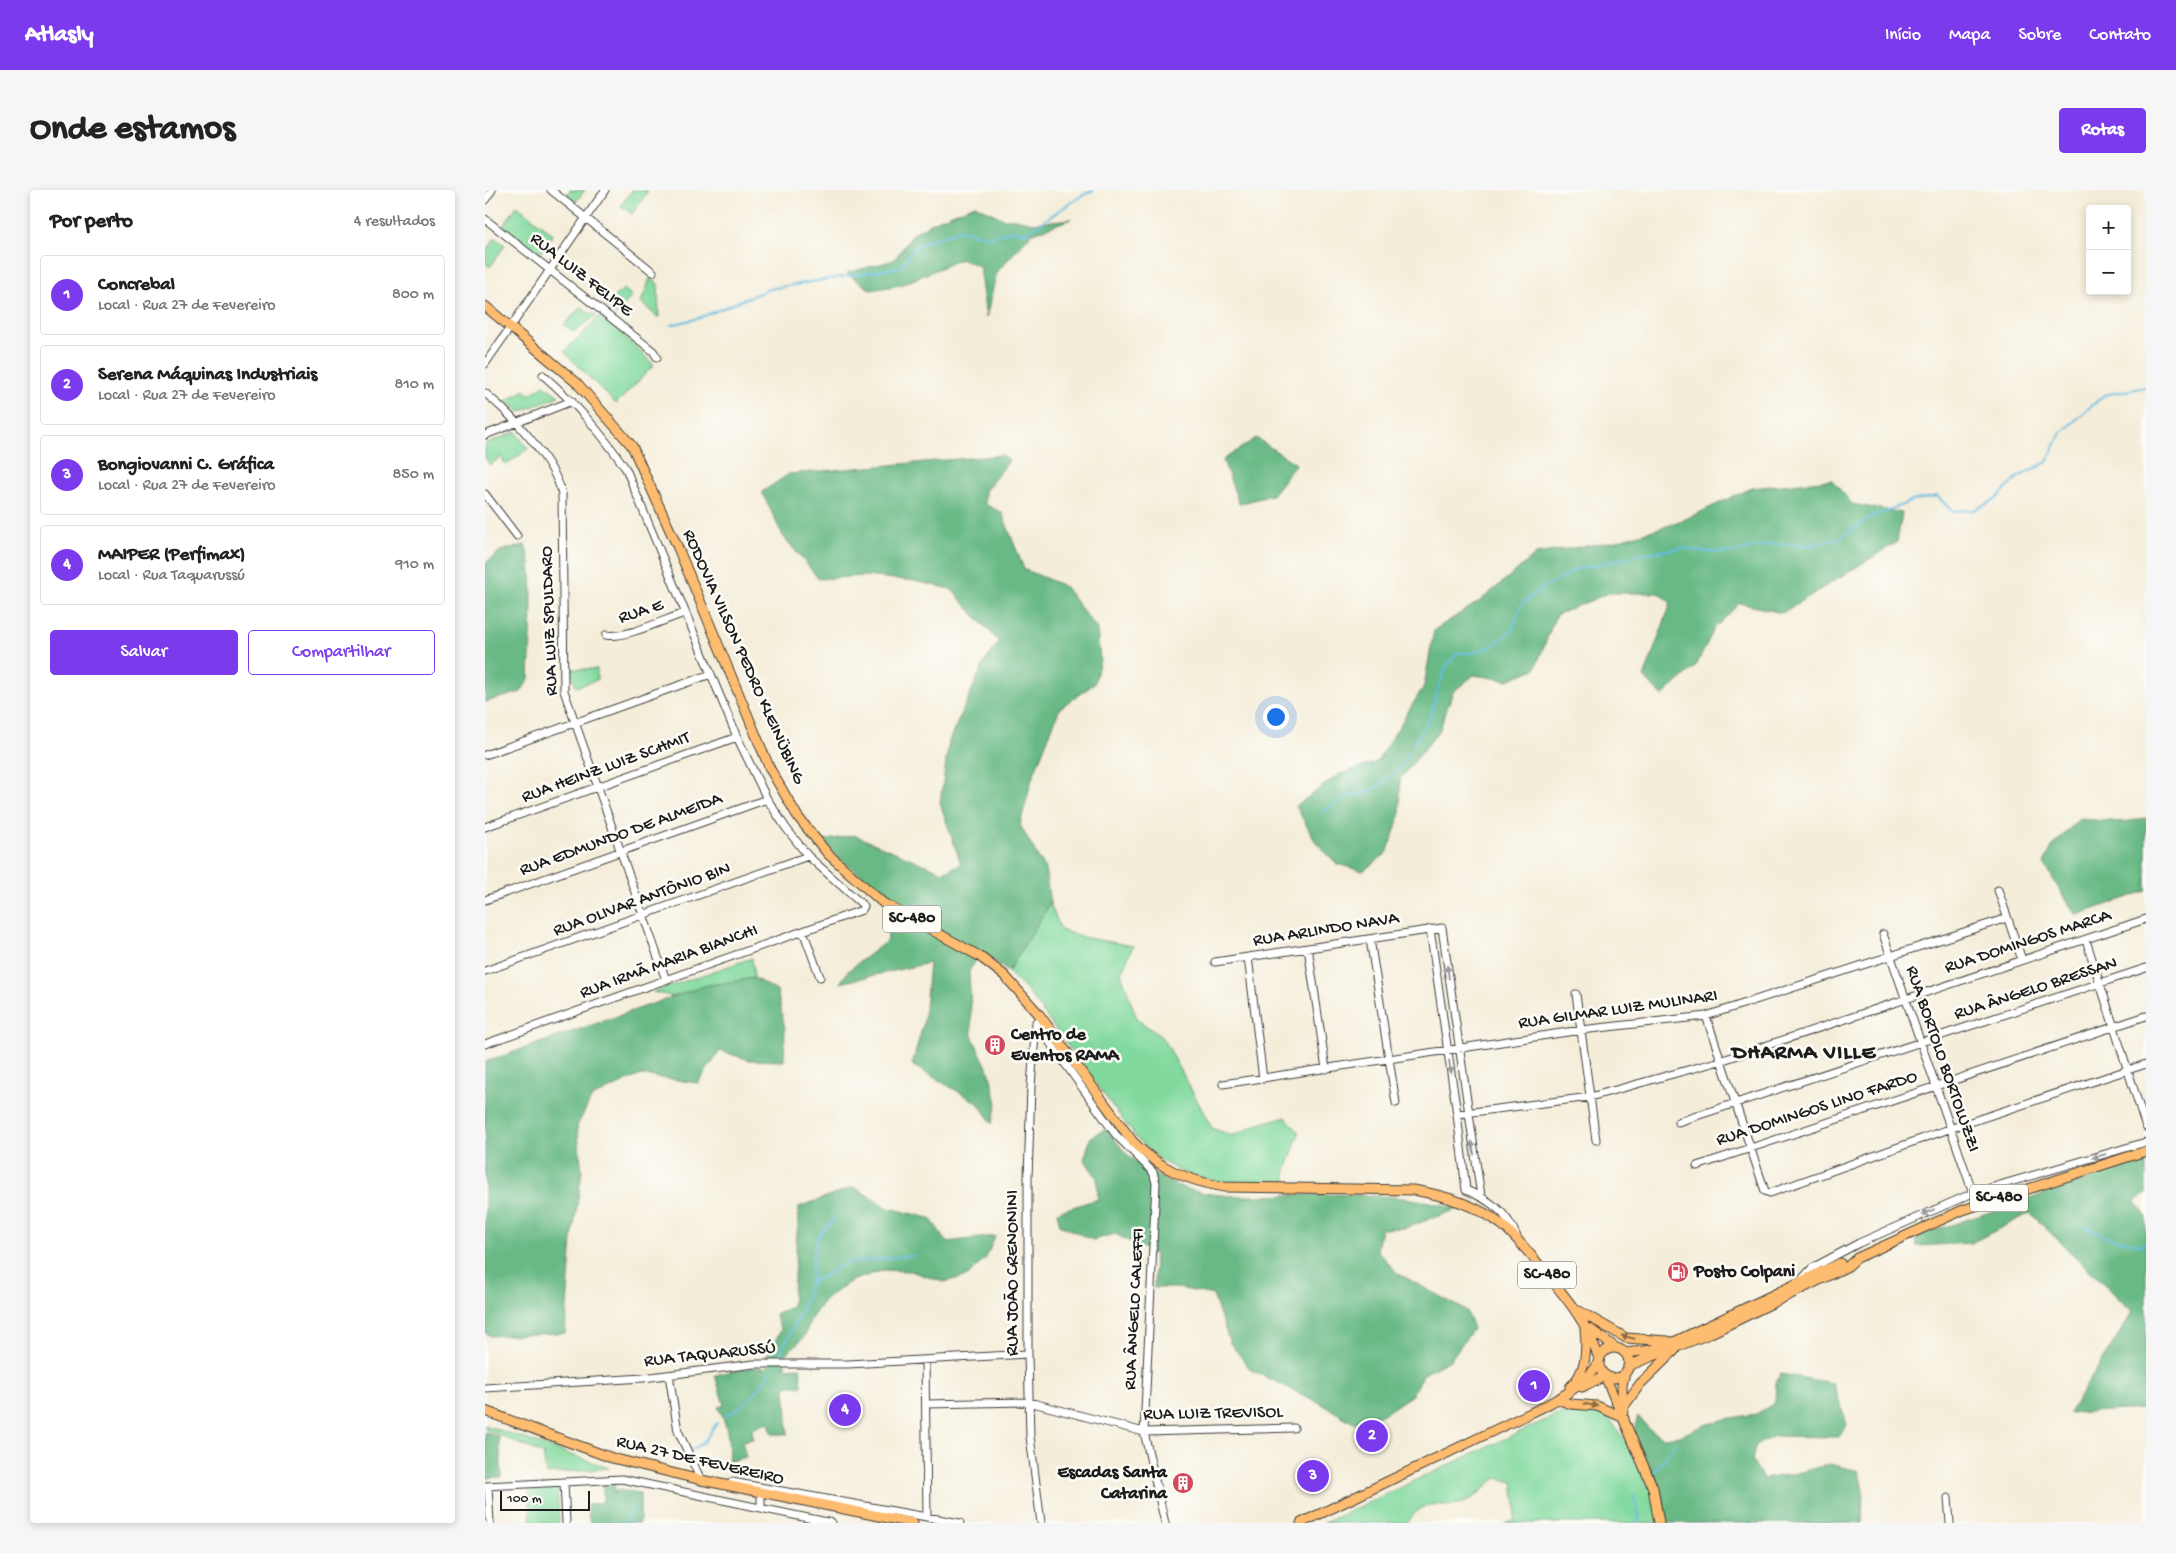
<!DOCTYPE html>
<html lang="pt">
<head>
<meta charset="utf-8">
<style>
  :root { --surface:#fff; --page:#f6f6f6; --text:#222; --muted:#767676; --line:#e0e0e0; --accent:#7c3aed }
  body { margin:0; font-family:"Gochi Hand",sans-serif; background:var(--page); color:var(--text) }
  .controls { position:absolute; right:15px; top:15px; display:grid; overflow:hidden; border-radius:5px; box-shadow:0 2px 8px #0003 }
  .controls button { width:45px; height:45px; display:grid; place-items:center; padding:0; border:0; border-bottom:1px solid var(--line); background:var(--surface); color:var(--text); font:25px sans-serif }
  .scale { position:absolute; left:15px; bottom:12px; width:90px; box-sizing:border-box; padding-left:5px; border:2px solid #1c1c1c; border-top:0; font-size:14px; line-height:18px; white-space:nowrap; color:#1c1c1c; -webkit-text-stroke:4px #fdfcf7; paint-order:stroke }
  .you { position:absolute; left:790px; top:526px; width:18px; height:18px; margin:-12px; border:4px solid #fff; border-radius:50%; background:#1a73e8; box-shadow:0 0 0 8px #1a73e833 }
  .badge { display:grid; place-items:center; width:32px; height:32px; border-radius:50%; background:var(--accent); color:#fff; font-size:16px; font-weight:700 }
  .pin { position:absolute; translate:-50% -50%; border:2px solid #fff; box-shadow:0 1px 5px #0006 }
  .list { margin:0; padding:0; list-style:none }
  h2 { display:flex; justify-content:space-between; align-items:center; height:65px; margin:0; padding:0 20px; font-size:21px }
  h2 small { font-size:16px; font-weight:400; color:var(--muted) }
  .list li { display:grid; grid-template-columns:32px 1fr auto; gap:15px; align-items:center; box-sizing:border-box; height:80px; margin:0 10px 10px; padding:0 10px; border:1px solid var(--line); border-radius:5px }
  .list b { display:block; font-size:19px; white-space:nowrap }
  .list p { margin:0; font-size:16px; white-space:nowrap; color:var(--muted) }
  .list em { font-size:16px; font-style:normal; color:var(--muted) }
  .actions { display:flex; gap:10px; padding:15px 20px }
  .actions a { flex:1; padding:11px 0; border:1px solid var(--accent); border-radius:5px; text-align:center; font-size:18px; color:var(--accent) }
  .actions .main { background:var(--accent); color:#fff }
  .map { position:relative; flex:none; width:1661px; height:1333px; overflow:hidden; border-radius:5px }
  header { display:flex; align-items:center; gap:30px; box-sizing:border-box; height:70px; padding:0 25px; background:var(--accent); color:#fff }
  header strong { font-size:24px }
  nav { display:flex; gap:28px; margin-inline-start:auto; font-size:18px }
  .intro { display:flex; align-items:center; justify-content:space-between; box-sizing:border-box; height:120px; padding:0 30px }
  h1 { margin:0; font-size:35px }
  .button { padding:12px 22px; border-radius:5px; background:var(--accent); color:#fff; font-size:18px; font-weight:700 }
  main { display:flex; gap:30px; padding:0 30px }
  aside { flex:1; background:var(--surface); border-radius:5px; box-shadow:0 2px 8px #0003 }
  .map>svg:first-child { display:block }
</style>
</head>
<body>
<header>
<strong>Atlasly</strong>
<nav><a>Início</a><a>Mapa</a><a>Sobre</a><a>Contato</a></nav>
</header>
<div class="intro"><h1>Onde estamos</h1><a class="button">Rotas</a></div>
<main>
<aside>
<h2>Por perto<small>4 resultados</small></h2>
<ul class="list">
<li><span class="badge">1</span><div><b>Concrebal</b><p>Local · Rua 27 de Fevereiro</p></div><em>800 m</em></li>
<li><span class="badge">2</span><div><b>Serena Máquinas Industriais</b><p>Local · Rua 27 de Fevereiro</p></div><em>810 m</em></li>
<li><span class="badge">3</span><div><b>Bongiovanni C. Gráfica</b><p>Local · Rua 27 de Fevereiro</p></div><em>850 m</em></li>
<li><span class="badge">4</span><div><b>MAIPER (Perfimax)</b><p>Local · Rua Taquarussú</p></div><em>910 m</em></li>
</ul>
<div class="actions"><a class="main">Salvar</a><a>Compartilhar</a></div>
</aside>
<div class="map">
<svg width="1661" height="1333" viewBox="0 0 1661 1333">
  <rect width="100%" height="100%" fill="#fdfcf7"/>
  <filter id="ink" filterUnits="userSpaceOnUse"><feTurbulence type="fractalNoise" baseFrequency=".02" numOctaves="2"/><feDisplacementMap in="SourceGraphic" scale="10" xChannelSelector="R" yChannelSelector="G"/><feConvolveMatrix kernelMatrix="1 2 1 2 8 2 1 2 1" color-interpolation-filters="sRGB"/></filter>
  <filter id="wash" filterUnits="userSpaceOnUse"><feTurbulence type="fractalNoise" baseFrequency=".0096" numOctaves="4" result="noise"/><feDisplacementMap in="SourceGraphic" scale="20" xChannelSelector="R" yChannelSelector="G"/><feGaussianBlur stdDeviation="1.12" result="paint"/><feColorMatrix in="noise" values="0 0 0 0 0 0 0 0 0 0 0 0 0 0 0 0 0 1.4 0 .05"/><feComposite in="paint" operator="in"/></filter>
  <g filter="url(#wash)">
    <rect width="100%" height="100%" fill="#f4edd9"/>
    <path fill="#81d99d" stroke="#4e7a5c" d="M85,0H100L91,12L82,4Z
      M147,0L163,1L147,24L136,16Z
      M32,16L68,44L55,63L18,36Z
      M10,48L20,55L5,77L0,73V62Z
      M165,88L173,94L174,128L156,113Z
      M139,99L147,106L131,125L119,115Z
      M97,116L102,122L112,125L89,142L79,135Z
      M117,124L169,175L131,214L79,162Z
      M59,195L74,206L35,222L21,211L40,200L44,205Z
      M31,242L43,259L21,275L16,267L5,275L0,267V254Z
      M112,479V490L91,497L85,479Z
      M565,713L576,740L597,747L648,756L636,783L652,829L679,849L727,938L748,946L773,934L801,927L814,943L800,983L802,995L742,994L699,983L676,971L652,949L543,802L523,782Z
      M267,768L269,788L219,796L189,807L168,802Z
      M1099,1219L1114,1222L1126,1231L1145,1257L1171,1284L1179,1314L1180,1333H1020L1030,1330L1031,1315L1028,1292L1011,1288C1001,1296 989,1310 977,1313C948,1320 945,1304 921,1333H839L1069,1226Z
      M0,1235L124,1278L61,1284L58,1264L0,1239Z
      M72,1295L74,1333H46L44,1296Z"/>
    <path fill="#68b984" stroke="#426a50" d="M490,15L519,29H531L548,33L586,29L546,44L512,82L501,128L494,76L476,69L416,95L386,100L362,83L409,70L429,43L452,30Z
      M771,248L811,274L787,305L754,314L738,270Z
      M518,265L524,271L500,301V314L517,323L539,379L579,396L612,439L615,470L609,494L575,518L547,589L535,635L560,679L565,713L523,782L497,762L484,781L487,846L504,881L512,913L507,934L493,913L427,875L439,831L444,773L355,793L364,780L403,750L400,704L345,661L337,651L369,645L458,682L476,674L455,613L464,551L499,473L514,452L466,399L430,391L380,386L334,389L298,346L277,302L304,284Z
      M1347,290L1367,314L1417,323L1412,352L1297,423L1255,413L1229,439L1211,476L1177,506L1159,487L1186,413L1173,403H1124L1071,425L1050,479L1022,490L989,485L968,502L954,541L915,589V625L902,663L878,681L852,674L830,651L811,616L853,585L892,572L939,496L949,440L995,411L1051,364L1131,351L1192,333L1267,298Z
      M40,355C52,379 45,458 44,489L36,502L0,512V374L15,361Z
      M1661,628V701L1592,725L1578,706L1559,673L1567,657L1594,629L1639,632Z
      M269,788L292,801L300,839L299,871L265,870L235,861L213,893L156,885L107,907L92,936L97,982L87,1049L80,1143L5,1146L0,1142V872L219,796Z
      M622,939C629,947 634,956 641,963C654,977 678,990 696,997C731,1009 770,1006 806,1005C862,1004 919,1003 973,1019L920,1038L896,1039L892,1060L912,1083L982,1121L988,1139L965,1170L937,1185L927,1205L897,1225L870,1234L835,1213L766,1180L745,1153L728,1105L694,1098H669L670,1064L630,1044L608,1050L575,1035L572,1022L613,1009L612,988L599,969L606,947Z
      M1661,970V1004L1649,1011L1661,1026V1219L1584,1223L1648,1122L1545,1023L1486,1053L1432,1056L1430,1047Z
      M369,997L403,1018L445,1028L462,1052L510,1046L501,1068L483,1086L459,1092L425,1081L399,1080L366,1091L340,1109L325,1130L320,1146L298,1167L301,1178L315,1177L317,1196H300L303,1244H287L284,1232L267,1239L268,1249L257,1251L261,1267L243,1272C245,1252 243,1236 233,1217L239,1215L230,1185L267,1177L280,1178L286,1173L279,1171L296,1140L290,1125L307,1116L314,1017Z
      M1296,1184L1348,1193L1362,1234L1354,1247L1289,1246L1271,1255L1267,1270L1278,1289L1312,1283L1345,1274L1374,1281L1378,1301L1377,1333H1180C1180,1297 1166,1276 1147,1247L1153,1226L1163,1238L1178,1248L1195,1246L1219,1235L1241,1229L1271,1224L1290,1213L1291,1193Z
      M0,1242L14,1247L17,1287L0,1288Z
      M118,1290L130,1292L129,1305L131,1300L155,1303V1333H105L102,1315L118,1312Z"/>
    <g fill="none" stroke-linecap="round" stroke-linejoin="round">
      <path stroke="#63bce1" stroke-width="2" d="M186,135L214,128L284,99L416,77L432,55L474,40L504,47L527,41L540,43C563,29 584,12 608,0
        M928,553L946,526L952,501L962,475L972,463H986L1005,457L1027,441L1036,415L1049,404L1089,380L1162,363L1200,358L1219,362H1251L1287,354L1325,355L1355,348L1384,328L1427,311L1452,306L1467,321L1489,320L1510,310L1533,287L1562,272L1576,243L1619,205L1661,197
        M836,623L862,607L878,604L891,597L914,579L923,562
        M1600,1036L1619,1046L1656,1055L1661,1052
        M325,1093L362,1073L429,1065
        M291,1170C304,1146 319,1120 325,1093C328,1078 326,1061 333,1047C336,1040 345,1035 350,1027
        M241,1226C262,1214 275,1200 287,1179
        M206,1260L218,1253L232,1233
        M1168,1284L1191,1252
        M1148,1305L1155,1329L1152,1333
        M139,1333L149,1316"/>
    </g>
  </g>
  <g filter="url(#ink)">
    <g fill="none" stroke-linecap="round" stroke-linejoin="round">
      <g stroke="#3c3b38" stroke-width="9">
        <path id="minor" d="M66,0L168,82
          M0,10L7,0
          M0,29L168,161L172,167
          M0,174L120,0
          M0,203C27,225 69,270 77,304L79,501L181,790
          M0,245L87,211
          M0,304L32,346
          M121,445C140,449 180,429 200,423
          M0,565L226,484
          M0,637L252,547
          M1513,700L1537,770
          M0,710L282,609
          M945,739L972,924L981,1000C1005,1010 1022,1022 1032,1047
          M318,741L335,787
          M1398,744L1488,1003
          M885,749L911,913
          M1601,750L1661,937
          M823,758L841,879
          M763,767L778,889
          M730,772L957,738L996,1006
          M0,781L323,666
          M1091,804L1111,950
          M1221,826L1280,1001L1285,1003L1464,939L1661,874
          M551,832L546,896L543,988V1164L545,1246L556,1333
          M551,833L631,945L668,982L671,993L659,1242L680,1333
          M0,854L377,720L379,716L323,666L301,638L282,609L252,547L141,279C116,242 92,215 58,185
          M738,894L1096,840L1221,826L1522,728
          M972,924L1105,907L1235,871L1661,729
          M1193,932L1661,778
          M1212,976L1661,826
          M1315,1091L1327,1078L1374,1053L1488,1003L1661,952
          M440,1171L442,1326
          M184,1185L193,1241L216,1290
          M0,1198L158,1188L269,1174H363L543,1164
          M441,1214L544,1212L659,1242L809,1238
          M247,1292L475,1333
          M79,1293L81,1333
          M0,1296L137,1289L347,1333
          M3,1296L5,1333
          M1463,1308L1465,1333
          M276,1318V1303"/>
      </g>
      <g stroke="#3c3b38" stroke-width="11">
        <path id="major" d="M0,116L92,193L147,256L193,358L285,579L313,627L343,664L398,713L494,766L519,785L553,823L648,952C675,979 703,991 740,997L928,1000C958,1005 991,1015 1016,1034C1031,1046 1043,1062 1055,1076C1079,1105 1103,1132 1114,1169
          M1094,1121L1141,1148L1183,1151
          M1105,1139L1131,1158
          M1114 1173a15 15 0 1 1 30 0a15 15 0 1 1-30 0Z
          M1140,1163L1166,1160L1191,1151L1355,1073
          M1143,1176L1224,1144L1363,1076L1372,1068L1478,1020L1661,961
          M1120,1186L1168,1298L1174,1333
          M1085,1197C1102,1182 1102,1159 1100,1138
          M1097,1197L1120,1186
          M1072,1209L1086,1214L1112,1216L1139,1228
          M1137,1219L1155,1194L1190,1160
          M0,1221L127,1268L216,1290L428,1333
          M1138,1221L1137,1195L1140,1183
          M816,1333L1058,1217C1080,1205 1099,1195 1113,1174"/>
      </g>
      <use href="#minor" stroke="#fff" stroke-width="7"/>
      <use href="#major" stroke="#fdbc70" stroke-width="9"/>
    </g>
    <defs><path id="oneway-solid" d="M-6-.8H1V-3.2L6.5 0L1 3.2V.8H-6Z" transform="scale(1.25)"/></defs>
    <g fill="#999">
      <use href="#oneway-solid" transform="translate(963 782) rotate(-98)"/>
      <use href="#oneway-solid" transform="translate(965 877) rotate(82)"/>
      <use href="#oneway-solid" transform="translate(988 958) rotate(-99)"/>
      <use href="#oneway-solid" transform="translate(1614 966) rotate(164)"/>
      <use href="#oneway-solid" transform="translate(1443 1022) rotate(157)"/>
    </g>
    <g fill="#8c6c46">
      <use href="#oneway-solid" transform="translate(1143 1147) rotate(-165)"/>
      <use href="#oneway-solid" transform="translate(1106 1215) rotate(12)"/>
    </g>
  </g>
  <defs>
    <g id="building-disc" transform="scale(1.125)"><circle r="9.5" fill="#d1495b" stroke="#fdfcf7"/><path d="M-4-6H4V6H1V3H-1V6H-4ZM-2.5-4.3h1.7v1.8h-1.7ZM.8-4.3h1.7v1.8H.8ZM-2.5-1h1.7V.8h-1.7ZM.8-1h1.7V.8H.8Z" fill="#fff"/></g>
    <g id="fuel-disc" transform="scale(1.125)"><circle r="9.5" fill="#d1495b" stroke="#fdfcf7"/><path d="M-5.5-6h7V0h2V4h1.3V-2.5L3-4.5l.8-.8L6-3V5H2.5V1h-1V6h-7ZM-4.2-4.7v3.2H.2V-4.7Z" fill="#fff"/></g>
  </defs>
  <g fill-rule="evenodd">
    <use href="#building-disc" x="510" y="855"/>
    <use href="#fuel-disc" x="1193" y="1082"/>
    <use href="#building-disc" x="698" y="1293"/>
  </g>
  <g text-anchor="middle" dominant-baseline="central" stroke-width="5" stroke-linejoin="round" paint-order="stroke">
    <g fill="#fdfcf7" stroke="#605f5e" stroke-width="1">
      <rect x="398" y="715.5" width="58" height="27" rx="4"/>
      <rect x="1485" y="994.5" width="58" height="27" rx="4"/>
      <rect x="1033" y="1071.5" width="58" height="27" rx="4"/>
    </g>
    <g font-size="16" font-weight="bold" fill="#1c1c1c">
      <text x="427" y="729">SC-480</text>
      <text x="1514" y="1008">SC-480</text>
      <text x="1062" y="1085">SC-480</text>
    </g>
    <g font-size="18" fill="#1c1c1c" stroke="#fdfcf7">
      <text transform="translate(96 85) rotate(38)">RUA LUIZ FELIPE</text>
      <text transform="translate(156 422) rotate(-18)">RUA E</text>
      <text transform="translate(65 431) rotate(-92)">RUA LUIZ SPULDARO</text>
      <text transform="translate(258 467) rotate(66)">RODOVIA VILSON PEDRO KLEINÜBING</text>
      <text transform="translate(121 578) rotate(-20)">RUA HEINZ LUIZ SCHMIT</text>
      <text transform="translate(136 645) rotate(-20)">RUA EDMUNDO DE ALMEIDA</text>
      <text transform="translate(157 710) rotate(-20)">RUA OLIVAR ANTÔNIO BIN</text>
      <text transform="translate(841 740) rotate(-9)">RUA ARLINDO NAVA</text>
      <text transform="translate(1543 752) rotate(-18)">RUA DOMINGOS MARCA</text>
      <text transform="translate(184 772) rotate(-20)">RUA IRMÃ MARIA BIANCHI</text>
      <text transform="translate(1551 799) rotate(-18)">RUA ÂNGELO BRESSAN</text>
      <text transform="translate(1133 820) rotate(-8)">RUA GILMAR LUIZ MULINARI</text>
      <text transform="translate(1457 869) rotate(71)">RUA BORTOLO BORTOLUZZI</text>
      <text transform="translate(1332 919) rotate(-18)">RUA DOMINGOS LINO FARDO</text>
      <text transform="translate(528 1083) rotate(-90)">RUA JOÃO CRENONINI</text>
      <text transform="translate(650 1119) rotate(-87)">RUA ÂNGELO CALEFFI</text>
      <text transform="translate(225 1165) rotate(-6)">RUA TAQUARUSSÚ</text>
      <text transform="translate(728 1224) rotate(-1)">RUA LUIZ TREVISOL</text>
      <text transform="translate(215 1271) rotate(13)">RUA 27 DE FEVEREIRO</text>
    </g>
    <g font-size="18" font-weight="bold" fill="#1c1c1c" stroke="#fdfcf7" text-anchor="start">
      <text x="526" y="845">Centro de<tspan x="526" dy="21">Eventos RAMA</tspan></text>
      <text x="1209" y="1082">Posto Colpani</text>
      <text x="682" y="1283" text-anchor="end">Escadas Santa<tspan x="682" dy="21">Catarina</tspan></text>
    </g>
    <g font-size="22" font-weight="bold" letter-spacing="1" fill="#1c1c1c" stroke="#fdfcf7">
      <text x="1319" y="864">DHARMA VILLE</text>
    </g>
  </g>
</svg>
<div class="controls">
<button>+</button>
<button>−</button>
</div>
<div class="scale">100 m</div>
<div class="you"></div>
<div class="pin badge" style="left:1049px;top:1196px">1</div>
<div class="pin badge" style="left:887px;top:1246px">2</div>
<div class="pin badge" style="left:828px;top:1286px">3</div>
<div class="pin badge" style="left:360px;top:1220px">4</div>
</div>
</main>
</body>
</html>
